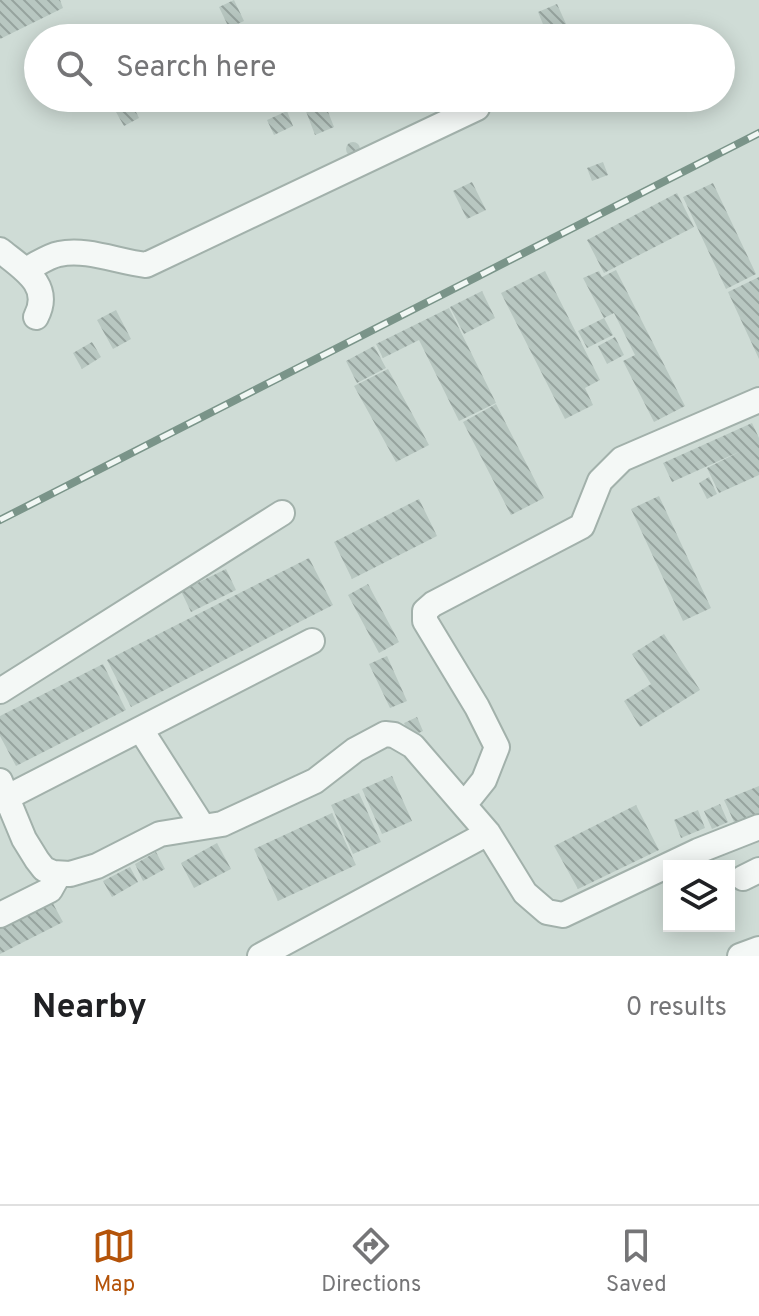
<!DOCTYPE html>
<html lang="en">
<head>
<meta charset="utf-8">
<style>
  :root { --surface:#fff; --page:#f2f2f2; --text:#202124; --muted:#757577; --line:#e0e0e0; --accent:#b45309 }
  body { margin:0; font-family:Overpass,sans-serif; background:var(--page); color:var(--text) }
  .controls { position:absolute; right:24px; bottom:24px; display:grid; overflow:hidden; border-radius:0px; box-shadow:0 4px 20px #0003 }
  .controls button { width:72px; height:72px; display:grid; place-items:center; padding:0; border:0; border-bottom:2px solid var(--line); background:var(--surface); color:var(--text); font:40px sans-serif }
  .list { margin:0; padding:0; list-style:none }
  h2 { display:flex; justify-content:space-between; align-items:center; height:104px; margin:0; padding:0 32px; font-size:34px }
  h2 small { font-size:26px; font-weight:400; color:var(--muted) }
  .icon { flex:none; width:44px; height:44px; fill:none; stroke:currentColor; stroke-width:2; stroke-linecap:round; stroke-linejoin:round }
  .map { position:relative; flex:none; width:759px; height:956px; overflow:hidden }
  .search { position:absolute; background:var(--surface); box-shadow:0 4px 20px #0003; left:24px; right:24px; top:24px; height:88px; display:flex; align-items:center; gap:20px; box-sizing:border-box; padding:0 28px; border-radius:44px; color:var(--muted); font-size:30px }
  .sheet { height:248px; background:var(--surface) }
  nav { display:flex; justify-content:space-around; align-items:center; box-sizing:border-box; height:112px; border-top:2px solid var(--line); background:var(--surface); font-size:22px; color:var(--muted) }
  nav a { display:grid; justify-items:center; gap:4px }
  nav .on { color:var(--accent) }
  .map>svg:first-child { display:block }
</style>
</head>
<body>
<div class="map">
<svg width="759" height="956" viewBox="0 0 759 956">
  <defs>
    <pattern id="building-back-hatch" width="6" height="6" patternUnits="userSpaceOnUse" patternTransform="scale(2)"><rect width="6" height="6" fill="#b8c7c1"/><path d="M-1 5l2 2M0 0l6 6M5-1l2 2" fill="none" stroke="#96a39e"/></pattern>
  </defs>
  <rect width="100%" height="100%" fill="#e1eae6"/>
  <path fill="#cfdcd6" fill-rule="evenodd" d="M0,0H759V956H0ZM38,38H721V98H38ZM669,866H729V926H669Z"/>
  <path fill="url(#building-back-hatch)" d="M0,0H60L63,8L0,39Z
    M234,0L244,21L229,28L219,7Z
    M557,4L567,26L547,34L538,12Z
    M126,98H129L139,118L124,126L112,105Z
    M323,99L334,127L315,135L304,106Z
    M287,111L293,126L274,135L267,120Z
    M346 149a7 7 0 1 1 14 0a7 7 0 1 1-14 0Z
    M603,162L608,175L592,181L587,168Z
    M472,182L486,210L467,219L453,191Z
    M713,183L756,274L726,289L683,197Z
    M677,193L694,227L604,273L587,240Z
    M616,270L685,406L654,422L623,361L635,355L614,313L604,318L583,278L599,271L602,277Z
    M545,271L600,380L585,388L593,405L565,419L501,293Z
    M759,277V359L728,292Z
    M482,291L495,318L464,334L450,307Z
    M449,308L496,403L459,421L419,340L383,358L376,344Z
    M116,310L131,339L113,349L97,320Z
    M604,318L613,335L587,348L578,331Z
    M615,337L624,355L607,364L598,346Z
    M92,342L101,357L82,369L73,353Z
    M374,346L386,368L357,383L346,361Z
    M388,369L429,445L396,462L354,386Z
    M496,404L544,498L511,515L463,422Z
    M752,423L759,438V475L719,493L707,468L741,451L672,482L663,463Z
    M709,477L717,494L707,499L699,483Z
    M659,496L711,608L683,621L631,509Z
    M419,499L437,536L352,579L334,542Z
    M309,558L333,605L131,707L107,660Z
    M226,569L236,590L191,612L181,591Z
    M368,584L399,642L379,653L348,595Z
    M664,634L700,690L640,727L624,701L651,684L632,654Z
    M387,656L407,701L390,708L369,664Z
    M103,664L126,710L16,766L0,736V716Z
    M417,717L423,731L410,737L404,723Z
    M392,776L412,821L382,834L362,789Z
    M759,786V814L735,824L724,800Z
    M359,793L381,842L353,854L331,805Z
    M720,804L728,822L712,829L704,811Z
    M636,805L659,850L578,889L554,846Z
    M698,810L705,828L681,838L674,820Z
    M332,813L356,865L278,901L254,849Z
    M217,843L231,869L194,888L181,863Z
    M156,852L165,869L143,881L135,864Z
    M130,867L138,882L112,897L103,881Z
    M50,898L63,922L0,954V923Z"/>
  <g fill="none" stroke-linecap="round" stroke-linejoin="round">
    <g stroke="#a2b1ab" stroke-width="28">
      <path id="minor" d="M0,250C22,268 53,285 36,317
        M25,270C36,265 48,256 59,254C87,248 118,262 146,265L477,108
        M0,691L282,513
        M141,730L203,827
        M0,781L24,839L37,860L44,869L53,873L70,874L97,866L160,834L222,824L315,781L355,750L385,734L394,735L413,746L488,833L525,893L547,912L563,915L698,851L759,827
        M0,801L312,641
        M464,805L484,780L497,747L477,707L425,621V611L433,604L582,526L600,481L622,459L759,400
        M743,878L759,870
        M0,915L50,890L59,874
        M260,956L488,833
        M740,956L759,949"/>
    </g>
    <use href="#minor" stroke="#f4f8f6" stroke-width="24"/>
    <g stroke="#7a9489" stroke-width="8">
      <path id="rail" d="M0,520L759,133"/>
    </g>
    <use href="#rail" stroke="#f1f7f4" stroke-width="5" stroke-dasharray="15" stroke-linecap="butt"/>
  </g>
</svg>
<div class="controls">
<button><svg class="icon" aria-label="layers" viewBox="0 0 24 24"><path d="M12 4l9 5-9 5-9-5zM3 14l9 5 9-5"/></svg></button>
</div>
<div class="search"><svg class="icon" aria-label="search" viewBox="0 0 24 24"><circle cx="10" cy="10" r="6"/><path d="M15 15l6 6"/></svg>Search here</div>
</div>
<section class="sheet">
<h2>Nearby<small>0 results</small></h2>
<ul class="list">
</ul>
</section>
<nav>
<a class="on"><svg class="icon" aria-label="map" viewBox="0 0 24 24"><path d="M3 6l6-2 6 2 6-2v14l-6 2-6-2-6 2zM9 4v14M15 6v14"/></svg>Map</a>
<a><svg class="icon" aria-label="directions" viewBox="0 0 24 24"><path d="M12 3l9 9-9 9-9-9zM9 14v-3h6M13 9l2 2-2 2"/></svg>Directions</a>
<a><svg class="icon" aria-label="saved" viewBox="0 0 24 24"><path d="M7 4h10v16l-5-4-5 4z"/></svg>Saved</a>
</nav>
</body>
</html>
